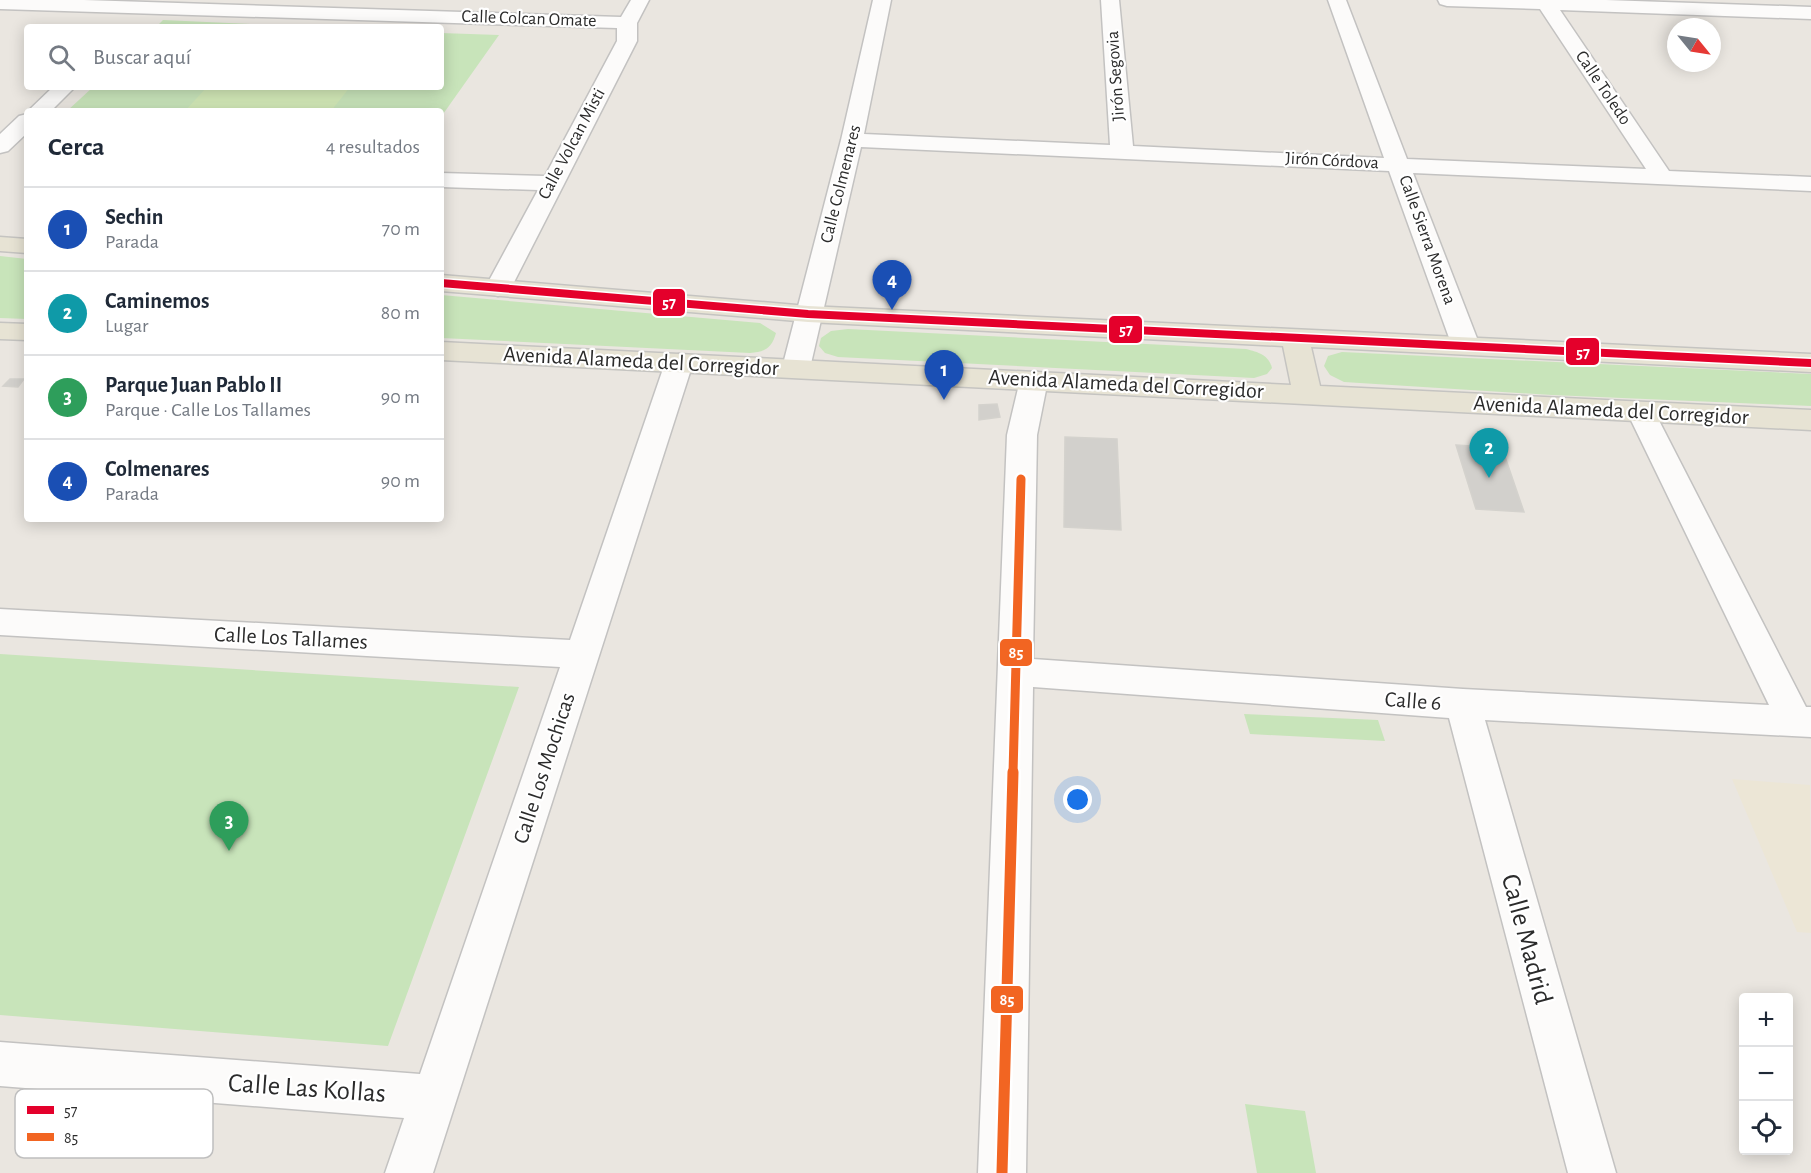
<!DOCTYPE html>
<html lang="es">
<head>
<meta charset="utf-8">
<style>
  :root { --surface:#fff; --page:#f2f2f3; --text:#1f2937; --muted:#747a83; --line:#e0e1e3; --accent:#1a73e8 }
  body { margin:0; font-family:"Alegreya Sans",sans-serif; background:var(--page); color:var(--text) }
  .controls { position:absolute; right:18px; bottom:18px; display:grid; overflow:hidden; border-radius:6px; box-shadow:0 3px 15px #0003 }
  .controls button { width:54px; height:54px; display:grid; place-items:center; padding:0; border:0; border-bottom:2px solid var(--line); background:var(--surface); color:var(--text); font:30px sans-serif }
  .compass { position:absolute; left:1667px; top:18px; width:54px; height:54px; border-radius:50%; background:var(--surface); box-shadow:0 3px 15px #0003; rotate:120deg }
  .you { position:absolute; left:1078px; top:800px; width:21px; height:21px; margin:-15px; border:4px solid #fff; border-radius:50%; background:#1a73e8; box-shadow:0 0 0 9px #1a73e833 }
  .badge { display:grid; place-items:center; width:39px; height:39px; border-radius:50%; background:var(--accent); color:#fff; font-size:20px; font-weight:700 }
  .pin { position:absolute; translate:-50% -50px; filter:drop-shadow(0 2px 3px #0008) }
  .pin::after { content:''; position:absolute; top:32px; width:21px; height:18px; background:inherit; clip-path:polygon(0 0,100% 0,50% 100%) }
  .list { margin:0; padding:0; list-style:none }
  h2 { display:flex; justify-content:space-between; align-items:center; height:78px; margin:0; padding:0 24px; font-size:26px }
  h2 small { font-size:20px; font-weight:400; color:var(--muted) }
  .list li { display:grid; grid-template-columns:39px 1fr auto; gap:18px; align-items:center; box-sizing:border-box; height:84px; padding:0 24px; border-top:2px solid var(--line) }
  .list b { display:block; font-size:22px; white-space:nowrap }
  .list p { margin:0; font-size:20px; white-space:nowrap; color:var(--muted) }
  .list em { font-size:20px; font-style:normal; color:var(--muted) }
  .icon { flex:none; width:33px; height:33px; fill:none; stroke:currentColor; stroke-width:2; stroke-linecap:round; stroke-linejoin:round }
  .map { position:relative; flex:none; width:1811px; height:1173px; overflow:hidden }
  .search { position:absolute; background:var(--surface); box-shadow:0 3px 15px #0003; left:24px; top:24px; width:420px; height:66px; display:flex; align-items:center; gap:15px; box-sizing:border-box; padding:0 21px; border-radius:6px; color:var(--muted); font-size:22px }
  .panel { position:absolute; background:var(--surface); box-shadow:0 3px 15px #0003; left:24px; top:108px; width:420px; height:414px; border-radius:6px }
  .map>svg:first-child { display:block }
</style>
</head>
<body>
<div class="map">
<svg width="1811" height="1173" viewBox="0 0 1811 1173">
  <rect width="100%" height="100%" fill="#eae6e0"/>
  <path fill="#ece6d6" d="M1732,779L1810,785L1811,933L1797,932Z"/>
  <path fill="#c8e4ba" d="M163,20L314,27H156Z
    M441,33L499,35L441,117V111H67L93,87H441Z
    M0,256L27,259V319L0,318Z
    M441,295L760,323L776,333C772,348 765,352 750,353L441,338Z
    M848,329L1246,349C1258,352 1269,355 1272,368L1267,374L1254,378L838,357L825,353L819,346L821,338L831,331Z
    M1342,352L1811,374V406L1552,395L1344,382L1330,375L1324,366L1328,356Z
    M0,654L519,687L388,1046L0,1015Z
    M1244,714L1378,720L1385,741L1250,734Z
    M1245,1104L1305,1111L1316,1173H1257Z"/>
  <path fill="#d2e8b7" d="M207,87H350L331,111H185Z"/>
  <path fill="#d2d0cc" stroke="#d4d2cd" stroke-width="1.5" d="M10,379H24L18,387L3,386Z
    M997,404L1000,417L979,420V405Z
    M1065,437L1117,439L1121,530L1064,527Z
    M1456,445L1502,448L1524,512L1476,509Z"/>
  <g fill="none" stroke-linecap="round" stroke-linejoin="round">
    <g stroke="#c3c2c1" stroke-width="3">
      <path id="minor" d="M0,0H84L621,17L631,0H649L637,23V41L511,288L507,293L498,296L489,293L485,288L538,190L441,187V173L545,176L617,41V28L0,9Z
        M873,0H891L864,134L1110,145L1101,0H1119L1133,146L1384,158L1328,0H1346L1407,159L1646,169L1540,9L1447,6L1440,4L1438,0H1606L1811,7V19L1560,10L1669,171L1811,177V191L1413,173L1480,346L1476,352L1466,354L1456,352L1452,346L1389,171L861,147L810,368L806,374L796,377L786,374L782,368L841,140Z
        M53,87H75L51,111H28Z
        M27,114V133L8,151L0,153V134L19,116Z
        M679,354L689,357L693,363L433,1173H385L404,1118L0,1086V1042L420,1074L560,667L0,635V609L570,640L665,363L669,357Z
        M1034,371L1044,374L1048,380L1037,435L1033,659L1463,689L1769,705L1627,412L1631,405L1641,403L1651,405L1806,707H1811V737L1485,720L1616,1173H1568L1449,718L1033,687L1026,1173H978L1007,435L1020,380L1024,374Z"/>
    </g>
    <g stroke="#c5c4c1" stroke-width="3">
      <path id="major" d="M0,237L27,239V253L0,251Z
        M441,275L808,306L1811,354V372L1311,347L1320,386L1811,410V430L441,360V342L1291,385L1283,346L808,322L441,291Z
        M0,323L27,324V340L0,339Z"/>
    </g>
    <use href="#minor" fill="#fcfbfa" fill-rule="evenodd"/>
    <use href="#major" fill="#e7e3d4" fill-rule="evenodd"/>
    <g stroke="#fff" stroke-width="11">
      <path id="bus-1" d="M441,283L808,314L1811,363"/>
    </g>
    <g stroke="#fff" stroke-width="14">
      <path id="bus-2-far1" d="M1013,773L1021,479"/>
    </g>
    <g stroke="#fff" stroke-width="16">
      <path id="bus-2" d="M1002,1173L1013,772"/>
    </g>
    <use href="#bus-1" stroke="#e4002b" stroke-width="8"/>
    <use href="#bus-2-far1" stroke="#f26522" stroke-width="9"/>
    <use href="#bus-2" stroke="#f26522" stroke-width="11"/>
  </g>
  <g text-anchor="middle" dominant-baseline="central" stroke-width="4.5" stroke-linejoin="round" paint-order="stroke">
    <g font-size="18" fill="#2b2b2b" stroke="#fff">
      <text transform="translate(529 19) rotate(2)">Calle Colcan Omate</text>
      <text transform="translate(1116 76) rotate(-94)">Jirón Segovia</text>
      <text transform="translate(1603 88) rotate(56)">Calle Toledo</text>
      <text transform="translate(572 144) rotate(-62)">Calle Volcan Misti</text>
      <text transform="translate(1332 161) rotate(3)">Jirón Córdova</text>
      <text transform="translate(841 184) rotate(-76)">Calle Colmenares</text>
      <text transform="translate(1427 240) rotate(70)">Calle Sierra Morena</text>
    </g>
    <g font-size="22" fill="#2b2b2b" stroke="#fff">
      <text transform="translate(641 361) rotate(3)">Avenida Alameda del Corregidor</text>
      <text transform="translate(1126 384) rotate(3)">Avenida Alameda del Corregidor</text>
      <text transform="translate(1611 410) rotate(3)">Avenida Alameda del Corregidor</text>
      <text transform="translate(291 638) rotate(3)">Calle Los Tallames</text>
      <text transform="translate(1413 701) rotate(4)">Calle 6</text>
      <text transform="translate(544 768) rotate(-72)">Calle Los Mochicas</text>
    </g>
    <g font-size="27" fill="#2b2b2b" stroke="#fff">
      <text transform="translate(1527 939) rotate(75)">Calle Madrid</text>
      <text transform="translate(307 1088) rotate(4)">Calle Las Kollas</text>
    </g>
  </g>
  <rect x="15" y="1089" width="198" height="69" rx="9" fill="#fff" stroke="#bfbfbf" stroke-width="1.5"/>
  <rect x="27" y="1106" width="27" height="8" fill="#e4002b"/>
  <rect x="27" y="1133" width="27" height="8" fill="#f26522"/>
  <g font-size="16" fill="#2b2b2b">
    <text x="64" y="1116">57</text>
    <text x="64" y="1143">85</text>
  </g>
  <g stroke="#fff" stroke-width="2">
    <rect x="652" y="288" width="34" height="29" rx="6" fill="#e4002b"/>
    <rect x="1108" y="315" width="35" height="29" rx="6" fill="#e4002b"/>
    <rect x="1565" y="337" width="35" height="29" rx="6" fill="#e4002b"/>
    <rect x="999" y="638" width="34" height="29" rx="6" fill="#f26522"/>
    <rect x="990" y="985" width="34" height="29" rx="6" fill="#f26522"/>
  </g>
  <g font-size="16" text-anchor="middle" font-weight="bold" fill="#fff">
    <text x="669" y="308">57</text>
    <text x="1126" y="335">57</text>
    <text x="1583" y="358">57</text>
    <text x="1016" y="658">85</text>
    <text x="1007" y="1005">85</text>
  </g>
</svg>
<div class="controls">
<button>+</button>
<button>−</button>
<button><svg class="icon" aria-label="locate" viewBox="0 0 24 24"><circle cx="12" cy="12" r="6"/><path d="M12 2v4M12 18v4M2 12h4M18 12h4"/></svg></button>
</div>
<svg class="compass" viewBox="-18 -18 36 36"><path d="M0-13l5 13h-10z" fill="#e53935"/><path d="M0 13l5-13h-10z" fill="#747a83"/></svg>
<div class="you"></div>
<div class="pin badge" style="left:944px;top:400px;background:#1a4fb4">1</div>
<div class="pin badge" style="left:1489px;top:478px;background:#0f9aa8">2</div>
<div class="pin badge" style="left:229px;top:851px;background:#2e9e5b">3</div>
<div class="pin badge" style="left:892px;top:310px;background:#1a4fb4">4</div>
<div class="search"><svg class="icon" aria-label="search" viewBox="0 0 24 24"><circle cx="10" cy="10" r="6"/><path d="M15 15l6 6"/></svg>Buscar aquí</div>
<section class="panel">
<h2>Cerca<small>4 resultados</small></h2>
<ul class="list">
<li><span class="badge" style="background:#1a4fb4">1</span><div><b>Sechin</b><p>Parada</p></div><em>70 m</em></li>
<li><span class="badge" style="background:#0f9aa8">2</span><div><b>Caminemos</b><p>Lugar</p></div><em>80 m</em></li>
<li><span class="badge" style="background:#2e9e5b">3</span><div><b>Parque Juan Pablo II</b><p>Parque · Calle Los Tallames</p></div><em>90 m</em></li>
<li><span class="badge" style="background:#1a4fb4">4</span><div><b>Colmenares</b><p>Parada</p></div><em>90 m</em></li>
</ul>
</section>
</div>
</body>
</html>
